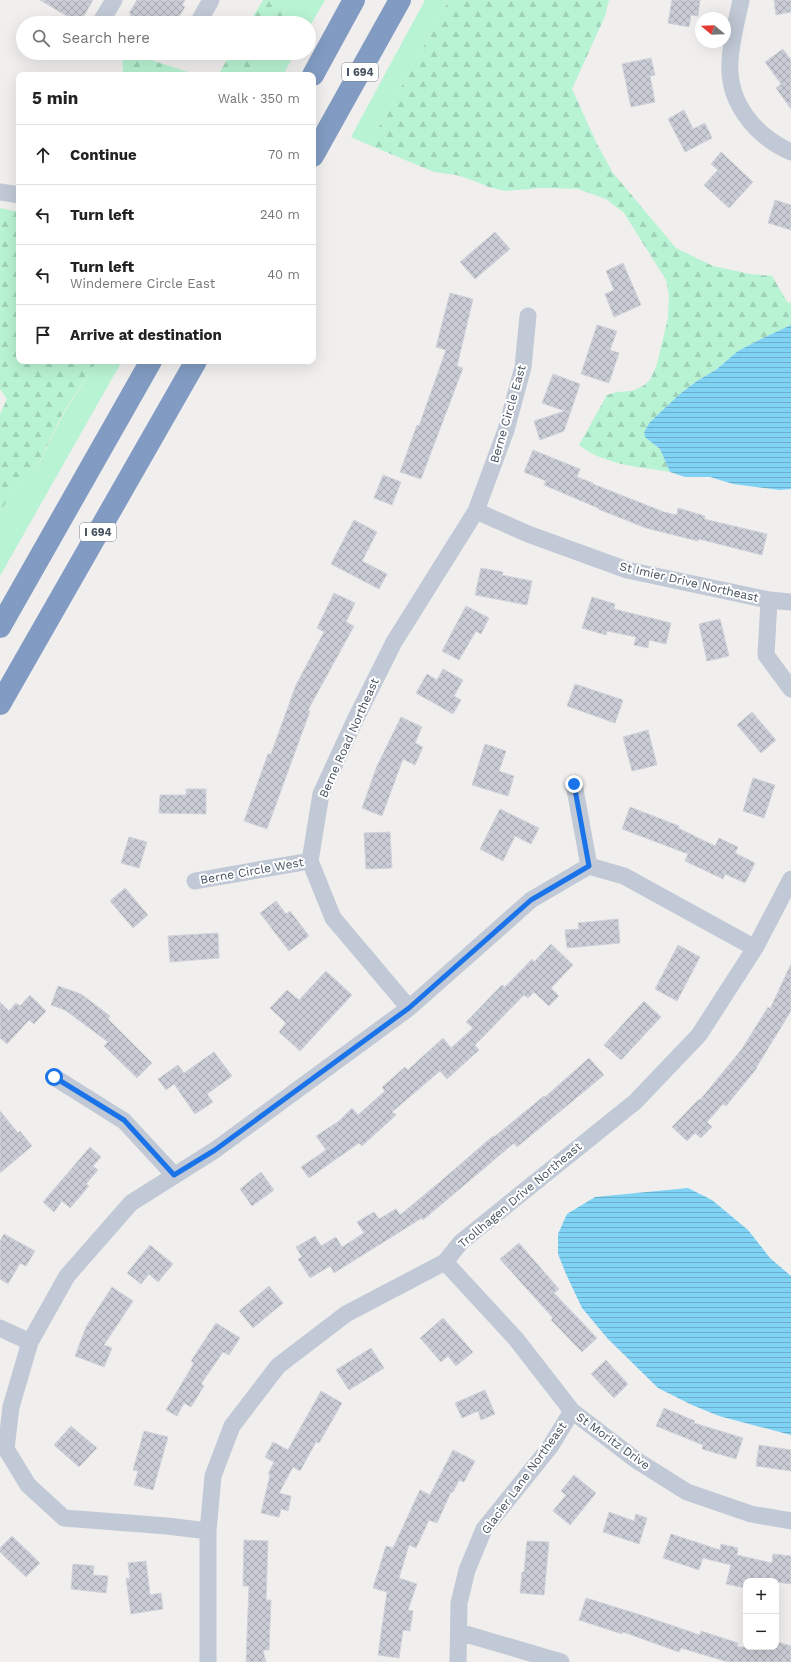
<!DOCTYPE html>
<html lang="en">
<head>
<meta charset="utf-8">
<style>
  :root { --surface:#fff; --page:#f2f2f2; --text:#222; --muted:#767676; --line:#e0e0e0 }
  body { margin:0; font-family:"Work Sans",sans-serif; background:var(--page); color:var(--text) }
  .controls { position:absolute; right:12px; bottom:12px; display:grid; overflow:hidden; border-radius:8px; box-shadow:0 4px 16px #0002 }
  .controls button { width:36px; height:36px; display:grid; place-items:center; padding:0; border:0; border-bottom:1px solid var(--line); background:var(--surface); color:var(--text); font:20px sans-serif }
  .compass { position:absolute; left:695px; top:12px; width:36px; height:36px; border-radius:50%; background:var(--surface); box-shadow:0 4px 16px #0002; rotate:289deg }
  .stop { position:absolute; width:12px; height:12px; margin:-9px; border:3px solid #1a73e8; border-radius:50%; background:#fff }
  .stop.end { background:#1a73e8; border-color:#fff; box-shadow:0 1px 4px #0008 }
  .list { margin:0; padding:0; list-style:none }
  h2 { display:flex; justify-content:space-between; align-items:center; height:52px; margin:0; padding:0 16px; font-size:17px }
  h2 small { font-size:13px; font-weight:400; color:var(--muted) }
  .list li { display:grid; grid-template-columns:26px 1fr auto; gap:12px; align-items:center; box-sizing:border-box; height:60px; padding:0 16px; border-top:1px solid var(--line) }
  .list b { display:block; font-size:15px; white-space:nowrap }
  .list p { margin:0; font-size:13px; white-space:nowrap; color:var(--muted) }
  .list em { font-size:13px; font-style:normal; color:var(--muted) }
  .icon { flex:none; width:22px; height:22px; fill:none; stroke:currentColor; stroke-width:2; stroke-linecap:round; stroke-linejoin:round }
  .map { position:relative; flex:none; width:791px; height:1662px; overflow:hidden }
  .search { position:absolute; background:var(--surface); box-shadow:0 4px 16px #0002; left:16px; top:16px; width:300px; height:44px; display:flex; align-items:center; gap:10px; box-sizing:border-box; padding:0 14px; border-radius:22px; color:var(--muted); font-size:15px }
  .panel { position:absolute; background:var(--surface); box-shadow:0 4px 16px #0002; left:16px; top:72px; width:300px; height:292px; border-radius:8px }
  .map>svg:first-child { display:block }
</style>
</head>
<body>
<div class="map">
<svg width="791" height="1662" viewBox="0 0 791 1662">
  <defs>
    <pattern id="forest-firs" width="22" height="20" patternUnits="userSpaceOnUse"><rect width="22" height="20" fill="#b8f3d3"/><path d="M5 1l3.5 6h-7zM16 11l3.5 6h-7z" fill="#9fd2b8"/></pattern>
    <pattern id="water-rules" width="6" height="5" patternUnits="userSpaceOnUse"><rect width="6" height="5" fill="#80d3f5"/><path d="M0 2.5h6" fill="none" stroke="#6aaeca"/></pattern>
    <pattern id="building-cross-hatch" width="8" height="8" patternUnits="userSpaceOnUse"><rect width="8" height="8" fill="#c9ccd5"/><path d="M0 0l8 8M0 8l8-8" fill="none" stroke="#a5a8b0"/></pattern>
  </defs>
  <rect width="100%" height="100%" fill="#f1eeee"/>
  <path fill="#b8f3d3" d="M290,0H325L309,28V23H278Z
    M425,0H449L369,145L351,137Z
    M261,53H295L283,75H249Z
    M97,361H122L0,576V511L18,487L32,477L64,413Z"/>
  <path fill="url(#forest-firs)" d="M263,0H290L278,23H249Z
    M449,0H609L605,16L572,89L597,144L613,173L676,248L713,266L750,274L772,276L788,303H791V325L763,338L738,351L717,369L697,381L681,393L650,422L644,432L645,437L660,449L670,472C640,467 604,465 579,445L607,395L617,392L632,391L643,386L650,380L657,364L668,318L669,295L666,280L624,213L606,199L578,189L542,188L505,191L489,187L472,180L456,175L434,172L369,145Z
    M122,53H130L197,75H123Z
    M231,53H261L249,75H218Z
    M0,208L19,212V361H97L63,413L32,477L18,487L0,511V414L7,399L0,389Z"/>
  <path fill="url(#water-rules)" d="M791,325V489L780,490L733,484L710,477H685L670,472L660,449L645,437L644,432L650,422L681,393L697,381L717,369L738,351L763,338Z
    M688,1188L712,1200L748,1230L770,1258L791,1276V1435L719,1416L692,1405L658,1388L608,1339L582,1308L566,1274L558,1254V1234L567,1214L595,1197Z"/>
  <path fill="url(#building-cross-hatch)" stroke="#d1d3db" d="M40,0H93L82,19L80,17L77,22Z
    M137,0H185L182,5L185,7L175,23H136L129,19L131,14L129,13Z
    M672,0H700L698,16L691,15L689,27L668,23Z
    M774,0H791V12L776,15Z
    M783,49L791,60V109L776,88L781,84L765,62Z
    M651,58L655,75L650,76L655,102L631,107L622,64Z
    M684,110L693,129L705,123L712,138L685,152L668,119Z
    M721,152L753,182L729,208L704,185L718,170L711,164Z
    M775,200L791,205V230L768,223Z
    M495,232L510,249L475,279L460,262Z
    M623,263L641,305L614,317L605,294L614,290L606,271Z
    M450,293L473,299L457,366L463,368L421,479L400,472L417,425L419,426L446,350L436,347Z
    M597,325L617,331L610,350L619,353L609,383L581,374Z
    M553,374L580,384L564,431L540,440L534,421L565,411L542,403Z
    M533,450L580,469L577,477L593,483V484L664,512L677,515L678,508L705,516L704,519L767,534L762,555L699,539L698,541L646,528L598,509V508L544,485L546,481L524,472Z
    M383,475L401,482L392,505L374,498Z
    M354,520L377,532L362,561L387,574L379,589L331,564Z
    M481,568L503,572L502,575L532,581L527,605L475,595Z
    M334,593L355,603L346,622L354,626L308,710L310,711L267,829L244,821L268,754H271L296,685L324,632L317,628Z
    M592,597L615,604L614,609L671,623L666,644L649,640L648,648L634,645L636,637L607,631L606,635L582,628Z
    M466,606L489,618L481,634L476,631L459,660L442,651Z
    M720,619L729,656L707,661L699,624Z
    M443,669L463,680L454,696L461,700L453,714L416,693L427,674L437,680Z
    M575,684L623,700L615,723L567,706Z
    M752,712L776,740L761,753L737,725Z
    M401,717L422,727L415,743L423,747L415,765L403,759L382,816L362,808L377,766Z
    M648,730L657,765L632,771L623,737Z
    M485,744L506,751L499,771L514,776L508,796L472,785Z
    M753,778L775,785L764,818L743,811Z
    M186,789H206V814L159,813L160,795H186Z
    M630,807L679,826L678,828L715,846L719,838L738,847L735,853L755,863L745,883L725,874L723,879L685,861L688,854L622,829Z
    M500,809L539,828L531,844L515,836L503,861L480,849Z
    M390,832L392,868L366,869L364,833Z
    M129,837L147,842L139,868L121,863Z
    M125,888L148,915L133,928L110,901Z
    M276,901L286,914L290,911L309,936L289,951L260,913Z
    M618,919L620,943L567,948L565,930L579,929L578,923Z
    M218,933L219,958L170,962L168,936Z
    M551,944L573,965L551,988L559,996L549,1006L534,992L528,998L524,995L475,1045L479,1050L447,1079L440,1071L392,1112L396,1115L362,1146L359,1143L309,1178L301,1167L326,1150L316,1136L339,1121L352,1108L358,1115L385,1091L382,1087L405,1067L408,1070L443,1038L451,1048L473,1028L466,1022L502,985L505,987L532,959L534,962Z
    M678,945L700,957L677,1001L655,989Z
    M791,964V1011L756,1068H757L726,1106L723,1104L707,1122L712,1127L701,1138L695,1133L687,1141L672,1127L699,1099L700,1100L742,1049L768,1007L770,1009Z
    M326,971L352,995L300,1051L279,1032L286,1023L270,1008L287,990L299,1000Z
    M58,986L81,994L110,1016L108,1019L152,1063L137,1078L104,1046L108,1042L65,1010L51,1005Z
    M30,995L46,1011L34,1024L29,1020L7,1044L0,1038V1002L9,1011L16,1003L20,1006Z
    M644,1001L661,1017L621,1060L604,1045Z
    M214,1052L232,1076L207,1094L213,1102L195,1114L174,1084L166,1090L158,1079L178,1065L184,1073Z
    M589,1058L604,1075L517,1147L514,1143L423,1220L422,1218L334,1273L330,1266L310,1278L298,1259L302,1257L296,1247L315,1236L321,1246L336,1237L342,1247L364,1233L357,1222L374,1212L379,1219L396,1209L400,1215L441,1181L493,1136L494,1137L544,1096L545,1097Z
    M0,1111L18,1133L20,1131L32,1146L0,1173Z
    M90,1147L101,1157L93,1166L98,1170L86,1184L89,1186L70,1208L62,1201L54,1212L43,1202Z
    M261,1172L274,1190L252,1206L240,1189Z
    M4,1234L35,1251L26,1266L20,1263L8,1284L0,1279V1241Z
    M519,1243L559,1289L554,1293L597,1338L582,1352L551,1320L553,1318L500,1259Z
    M150,1245L173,1264L158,1282L149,1274L141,1284L127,1273Z
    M269,1286L283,1303L253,1328L239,1311Z
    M112,1287L133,1301L104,1345L112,1348L104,1367L75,1356L86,1327Z
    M443,1318L473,1352L456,1366L448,1356L441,1362L420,1338Z
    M216,1323L240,1338L229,1355L223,1352L201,1384L204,1386L191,1407L184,1403L177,1416L166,1410L194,1363L191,1361Z
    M371,1348L384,1368L349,1390L336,1370Z
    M606,1360L628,1384L614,1398L591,1374Z
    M485,1390L495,1414L481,1420L478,1411L462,1418L455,1403Z
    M321,1391L342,1403L319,1443L316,1442L300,1471L293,1467L279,1493L291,1496L288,1511L281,1509L279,1517L261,1513L270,1475L268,1474L274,1462L265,1457L273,1442L288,1450Z
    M664,1408L695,1421L694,1423L743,1438L736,1459L702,1449L703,1445L656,1426Z
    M71,1426L97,1448L79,1467L54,1445Z
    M144,1431L168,1437L153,1490L134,1485L138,1471L133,1470Z
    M759,1445L791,1450V1471L756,1466Z
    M453,1450L475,1461L464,1482L459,1480L453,1492H451L437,1523L429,1520L416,1548L409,1545L399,1578L417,1584L408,1610L413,1611L410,1631L403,1630L399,1658L378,1655L387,1592L373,1588L386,1546L393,1548L420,1490L430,1495Z
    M574,1475L596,1493L570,1525L553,1511L566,1495L561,1491Z
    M609,1512L634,1521L636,1514L647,1518L639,1544L603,1532Z
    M671,1534L720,1550L721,1544L738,1548L737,1555L772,1563L773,1554L791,1556V1584L762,1580V1581H746V1588L726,1584L731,1565L703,1558L699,1570L663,1558Z
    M12,1536L40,1563L26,1577L0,1552V1548Z
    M244,1540L268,1541L266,1600H271L269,1650H263L266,1662H246L249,1586H243Z
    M527,1541L549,1542L544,1595L520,1593L522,1572H524Z
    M146,1561L150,1595L161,1593L163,1609L131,1614L126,1578L130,1579L128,1563Z
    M73,1564L94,1566L93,1575L108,1576L106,1593L71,1589Z
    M586,1598L644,1616L700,1635L701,1631L738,1643L737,1647H776L777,1642L791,1646V1662H728L681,1648L679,1652L623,1632L622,1634L579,1620Z"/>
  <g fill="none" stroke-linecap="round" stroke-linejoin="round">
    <path stroke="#c0c9d5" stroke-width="17" d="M741,0C737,20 731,41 730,61C727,102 755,136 791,152
      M100,23L114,0
      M198,23L211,0
      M0,192L19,195
      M476,511L528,534L627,570L769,600L791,602
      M769,600L766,655L791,689
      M574,784L589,866
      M195,881L310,861
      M409,1008L333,918L310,861L321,794L355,720L394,642L476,511L506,430L523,367L528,316
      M54,1077L124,1121L174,1175
      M445,1262L516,1339L572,1411L636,1460L687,1492L751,1514L791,1521
      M0,1328L30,1342
      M208,1531L167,1526L64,1518L28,1485L6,1449L11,1407L30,1342L67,1276L131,1203L215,1150L409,1008L531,900L589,866L624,876L755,948
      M459,1632L561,1662
      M208,1662V1531L213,1476L232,1426L278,1366L346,1314L445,1262L461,1242L635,1102L699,1035L755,948L791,879
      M458,1662L459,1603L467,1570L484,1529L550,1447L572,1411"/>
    <path stroke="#819bc2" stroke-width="22" d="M313,75L354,0
      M313,156L400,0
      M0,627L151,361
      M0,704L196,361"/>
  </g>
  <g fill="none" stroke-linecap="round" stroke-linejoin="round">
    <path stroke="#1a73e8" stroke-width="5" d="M54,1077L124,1120L174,1175L215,1150L409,1008L531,900L589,866L574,784"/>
  </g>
  <g text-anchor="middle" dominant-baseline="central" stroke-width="4" stroke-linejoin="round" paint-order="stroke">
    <g fill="#fff" stroke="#7c848e" stroke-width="1">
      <rect x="342" y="63" width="36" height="18" rx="3"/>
      <rect x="80" y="523" width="36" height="18" rx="3"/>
    </g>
    <g font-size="11" font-weight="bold" fill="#44505e">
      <text x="360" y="72">I 694</text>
      <text x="98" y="532">I 694</text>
    </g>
    <g font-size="12" fill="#44505e" stroke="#fff">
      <text transform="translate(508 414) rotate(-74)">Berne Circle East</text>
      <text transform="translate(689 582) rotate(13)">St Imier Drive Northeast</text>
      <text transform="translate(349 738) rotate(-66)">Berne Road Northeast</text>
      <text transform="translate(252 871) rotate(-10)">Berne Circle West</text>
      <text transform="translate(520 1195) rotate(-40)">Trollhagen Drive Northeast</text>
      <text transform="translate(613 1441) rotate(36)">St Moritz Drive</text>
      <text transform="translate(524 1478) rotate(-54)">Glacier Lane Northeast</text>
    </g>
  </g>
</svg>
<div class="controls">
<button>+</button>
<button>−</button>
</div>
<svg class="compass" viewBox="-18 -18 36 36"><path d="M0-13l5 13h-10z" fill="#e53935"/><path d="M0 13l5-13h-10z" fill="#767676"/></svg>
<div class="stop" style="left:54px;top:1077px"></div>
<div class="stop end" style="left:574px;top:784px"></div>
<div class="search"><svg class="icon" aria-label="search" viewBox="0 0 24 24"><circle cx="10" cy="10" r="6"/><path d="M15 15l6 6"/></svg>Search here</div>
<section class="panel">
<h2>5 min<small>Walk · 350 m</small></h2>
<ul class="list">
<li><svg class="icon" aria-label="ahead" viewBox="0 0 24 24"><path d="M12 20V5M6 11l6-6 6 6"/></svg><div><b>Continue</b></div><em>70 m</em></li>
<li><svg class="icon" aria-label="left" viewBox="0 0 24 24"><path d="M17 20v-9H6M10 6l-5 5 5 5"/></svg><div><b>Turn left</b></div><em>240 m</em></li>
<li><svg class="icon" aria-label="left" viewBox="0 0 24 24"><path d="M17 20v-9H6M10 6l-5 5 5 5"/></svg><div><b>Turn left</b><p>Windemere Circle East</p></div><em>40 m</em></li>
<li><svg class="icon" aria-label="arrive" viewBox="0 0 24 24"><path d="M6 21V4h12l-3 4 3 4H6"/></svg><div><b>Arrive at destination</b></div></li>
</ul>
</section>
</div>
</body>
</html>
